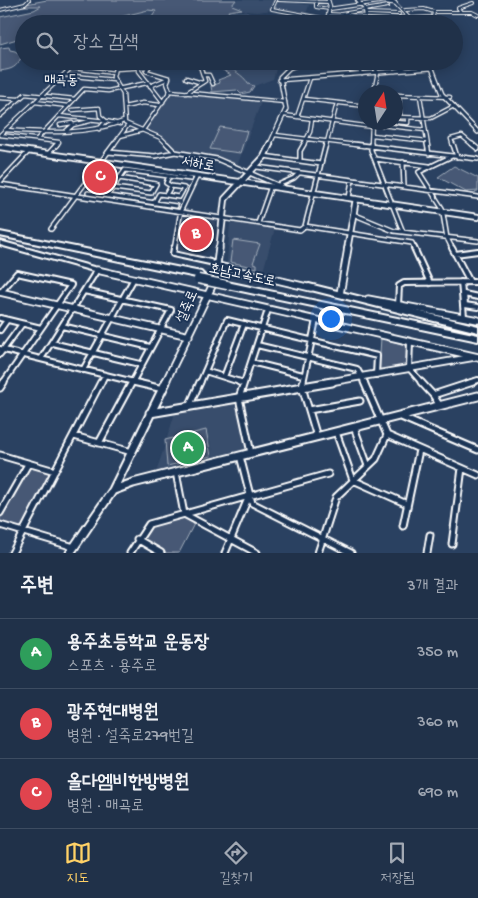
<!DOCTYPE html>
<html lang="ko">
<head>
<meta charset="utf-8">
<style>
  :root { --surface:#203149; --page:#2d3d53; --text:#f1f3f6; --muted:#a2a9b4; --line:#3d4c61; --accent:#ffd166 }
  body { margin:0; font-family:"Gochi Hand","Poor Story",sans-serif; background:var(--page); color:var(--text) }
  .compass { position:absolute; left:358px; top:85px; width:45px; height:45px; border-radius:50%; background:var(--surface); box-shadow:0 2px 12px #0003; rotate:12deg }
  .you { position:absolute; left:330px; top:318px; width:18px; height:18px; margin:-12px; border:4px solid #fff; border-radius:50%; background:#1a73e8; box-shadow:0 0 0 8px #1a73e833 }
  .badge { display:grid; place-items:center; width:32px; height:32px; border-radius:50%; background:var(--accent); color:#fff; font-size:16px; font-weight:700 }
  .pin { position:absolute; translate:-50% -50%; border:2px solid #fff; box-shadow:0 1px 5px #0006 }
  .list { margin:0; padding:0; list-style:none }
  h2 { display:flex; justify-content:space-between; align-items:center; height:65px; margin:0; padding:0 20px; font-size:21px }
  h2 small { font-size:16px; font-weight:400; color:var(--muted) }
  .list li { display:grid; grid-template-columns:32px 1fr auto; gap:15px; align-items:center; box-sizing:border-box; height:70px; padding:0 20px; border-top:1px solid var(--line) }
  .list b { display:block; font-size:19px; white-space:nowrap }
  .list p { margin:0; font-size:16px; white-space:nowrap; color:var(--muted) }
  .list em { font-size:16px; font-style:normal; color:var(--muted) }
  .icon { flex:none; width:28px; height:28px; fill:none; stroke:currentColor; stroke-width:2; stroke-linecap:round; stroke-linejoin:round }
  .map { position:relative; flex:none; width:478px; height:553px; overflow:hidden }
  .search { position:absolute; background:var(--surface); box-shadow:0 2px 12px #0003; left:15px; right:15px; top:15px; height:55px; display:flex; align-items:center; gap:12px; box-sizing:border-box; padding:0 18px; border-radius:28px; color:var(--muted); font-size:19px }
  .sheet { height:275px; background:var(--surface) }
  nav { display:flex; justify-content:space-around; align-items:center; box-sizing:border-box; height:70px; border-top:1px solid var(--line); background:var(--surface); font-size:14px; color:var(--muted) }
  nav a { display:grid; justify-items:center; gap:2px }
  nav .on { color:var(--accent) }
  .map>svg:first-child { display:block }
</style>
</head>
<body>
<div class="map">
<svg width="478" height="553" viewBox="0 0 478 553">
  <rect width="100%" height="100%" fill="#2a4161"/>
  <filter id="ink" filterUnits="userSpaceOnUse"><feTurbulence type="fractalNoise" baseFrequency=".02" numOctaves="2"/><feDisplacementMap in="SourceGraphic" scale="10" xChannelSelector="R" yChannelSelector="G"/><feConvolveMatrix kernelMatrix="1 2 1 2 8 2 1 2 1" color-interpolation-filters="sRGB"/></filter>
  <g filter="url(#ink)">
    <path fill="#394e6c" d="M236,0H278L309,5L306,14L273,10L257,12L245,11L232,5Z
      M148,10L155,11L156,13L151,16L157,22L155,24H128L124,21L130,19L127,15Z
      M227,61H282L276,69L273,79L254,86L248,84L246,80L229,67Z
      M174,92L261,102L237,166L211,156L178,151L163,138L146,130L170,93Z
      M189,213L215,218L214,233L201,237L193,255L177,252L176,250L182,214L186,216Z
      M233,221L275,228L263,271L227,263L230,224H233Z
      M237,400L246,448L244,452L156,473L176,410Z"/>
    <path fill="#465975" stroke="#a2acba" d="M47,0H236L232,5L242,9L228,11L229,13H248L226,17L258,24H209L197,19L191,24H160L157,18L152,17L156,11L148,10L92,24H24V37L0,44V17L34,10L41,6H16Z
      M9,47L10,50L15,51L22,56C16,68 13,69 0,71V48Z
      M209,61H227C231,72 244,74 248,84L254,86L250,92L241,94L237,90L212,92L211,86L220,83L218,80L231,75L221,69L213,67V62Z
      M220,127L247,131L240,153L210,149Z
      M454,166L478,178V191L466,192L438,177Z
      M233,240L260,244L253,263L257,264V268L230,262Z
      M381,338L408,346L407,364L405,367L381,371L379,368Z
      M206,430L211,456L167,466L165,440Z
      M32,467L50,472L51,476L25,525L20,528L0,522V516L26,471Z
      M184,516L195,522L179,553H164L140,539L151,526Z"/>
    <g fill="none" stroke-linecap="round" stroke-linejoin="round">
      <g stroke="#fff" stroke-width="4">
        <path id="street-far4" d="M276,0L272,9L327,19
          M279,0L329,2
          M316,1V7L329,9
          M358,1L367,0
          M0,10L25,4L29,0
          M405,10L424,9L434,12
          M461,12L458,8L473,3
          M366,13L399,14
          M329,14L412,18L409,19
          M341,14L388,6
          M327,18H340L361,24
          M412,18L433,17L434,12H472L478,15
          M352,61L354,64
          M368,61L371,64
          M307,62L322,61
          M115,64L116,61
          M151,64L154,61
          M413,64L422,61"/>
      </g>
      <g stroke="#fff" stroke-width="5">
        <path id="street-far3" d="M116,63L113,77L123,94L125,123L161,138L169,146
          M353,63L362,74
          M370,63L378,72L374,92
          M48,65L114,73
          M139,67V71L163,102
          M149,67L146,71L169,78
          M149,67L152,63
          M115,69L149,67
          M395,71L417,63
          M64,75L114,80
          M203,75H209L213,84
          M186,78L202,83
          M150,86L169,78
          M170,91L285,102
          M186,93L205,81L200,66
          M396,95L450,97
          M399,95L400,117
          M420,96L428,146
          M0,98L19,99
          M304,99L366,106
          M35,102L68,106
          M124,107L143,103L160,105
          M99,108L100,116L106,121
          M72,110L99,108
          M284,115L372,127
          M0,116L25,94L75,99
          M59,116L106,121
          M297,117L310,78
          M396,117L431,118L454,106
          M396,122L408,123V118
          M372,124L425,130
          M60,125L72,123L73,125L66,131
          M73,125L90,121
          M99,129L106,121L120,124
          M6,130C46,133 86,135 124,121
          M0,135L72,67
          M0,135L59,142L56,146
          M275,135L364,146
          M372,135L427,141
          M120,136L143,130L170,91L167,83L169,78
          M37,139L84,89L108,91L147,83
          M113,146L128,125
          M303,146L310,132L312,119
          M326,146L337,103
          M371,146L372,122
          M453,146L451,139L462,136L474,146"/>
      </g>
      <g stroke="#fff" stroke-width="6">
        <path id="street-far2" d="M167,144L175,152L217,159L282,187
          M326,144L305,226L412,243L415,250
          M353,144L478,159
          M371,144V150L403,232
          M427,144L429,154
          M453,144L457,157
          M472,144L478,149
          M108,152L155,156L175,152
          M48,154L57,144
          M264,156L321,164
          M452,156L419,172L442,208L447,238L453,250
          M375,159L429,166
          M300,161V151L304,144
          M403,162L404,186
          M257,167L478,197
          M88,180L116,184
          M0,182L29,151
          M103,182L101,185L114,187
          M0,184L300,230L305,226
          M278,185L294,178L299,173
          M114,188L151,193L156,184L119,178
          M88,193L176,206
          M166,195L179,197L184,188L171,186
          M107,196L125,170L190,179
          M349,198L352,180
          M154,203L159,194L166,195L171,186L166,183L169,176
          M353,214L394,231L478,241
          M258,223L271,186
          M51,229L114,144
          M174,250L181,210L197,176"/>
      </g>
      <g stroke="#fff" stroke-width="8">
        <path id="street-far1" d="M174,248L173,254L210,262L218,266
          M414,248L430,283
          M452,248L470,282
          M455,254L478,251
          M461,282L464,317
          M84,291L171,310L132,383
          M1,292L17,273L71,285L3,383
          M478,297L464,294L465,305L478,307
          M398,305L399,286L404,283L478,282
          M0,318L41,328
          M62,326L150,347
          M0,330L7,320
          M410,342L409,368L422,383
          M52,343L140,364
          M257,345L357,369L365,383
          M0,349L138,383
          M0,354L22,324
          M41,359L97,270
          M251,362L303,375
          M83,370L133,280
          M205,371L243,383
          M224,377L244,324
          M101,383L105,375
          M200,383L227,320L377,356L376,375
          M244,383L268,310
          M303,383L316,320
          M469,383L478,380"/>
      </g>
      <g stroke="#fff" stroke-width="9">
        <path id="street" d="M133,382L163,389
          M239,382L243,383
          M244,382L239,398L251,453
          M303,382L302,387L317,437
          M364,382L387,435L478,475
          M421,382L433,395
          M0,388L4,382
          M440,406L433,395L473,382
          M189,407L200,382
          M309,410L360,401
          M401,417L478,450
          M354,427L368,466
          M336,432L353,480L407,504
          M74,436L132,452
          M99,443L132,382
          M0,455L55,471
          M240,456L252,503L351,553
          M176,472L184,514L257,553
          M336,497L376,459L387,435
          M0,513L28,464
          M0,525L74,547
          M403,526L419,450
          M137,539L161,553
          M452,544L462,468
          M12,553L101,382
          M130,553L149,524L328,474
          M225,553L249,496
          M318,553L335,500
          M427,553L430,535"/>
      </g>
      <g stroke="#fff" stroke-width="4.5">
        <path id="secondary-far4" d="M357,0L365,9L366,16
          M329,9L392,0L409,18L410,24
          M326,24L330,6L328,0
          M429,61L430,64
          M299,64L307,61"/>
      </g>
      <g stroke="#fff" stroke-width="5.5">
        <path id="secondary-far3" d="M430,63L442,94L478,132
          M279,80L432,68
          M269,146L286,109L280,77L289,68L302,63"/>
      </g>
      <g stroke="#fff" stroke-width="8">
        <path id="secondary-far2" d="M0,147L478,217
          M219,250L225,199L264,157L270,144
          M347,250L356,199"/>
      </g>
      <g stroke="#fff" stroke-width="9">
        <path id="secondary-far1" d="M218,266L311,288
          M97,270L478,357
          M0,292L189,336
          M340,294L348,248
          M368,299L478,320
          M165,383L215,280L219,248
          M324,383L475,357"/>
      </g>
      <g stroke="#fff" stroke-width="11">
        <path id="secondary" d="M150,413L332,382
          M114,490L133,483L478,396
          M70,553L113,490L166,382"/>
      </g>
      <g stroke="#fff" stroke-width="5">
        <path id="primary" d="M387,2L395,3"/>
      </g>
      <g stroke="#fff" stroke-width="4">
        <path id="highway" d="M0,232L201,272L204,275L201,278L0,236Z
          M0,241L97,268L100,270L97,272L0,245Z
          M227,282L478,335V341L227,288L225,287L224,285L225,283Z
          M309,284L478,326V332L307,289L305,287L307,285Z"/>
      </g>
      <use href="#street-far4" stroke="#1d3557" stroke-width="2"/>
      <use href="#street-far3" stroke="#1d3557" stroke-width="2.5"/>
      <use href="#street-far2" stroke="#1d3557" stroke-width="3"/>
      <use href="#street-far1" stroke="#1d3557" stroke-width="4"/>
      <use href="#street" stroke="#1d3557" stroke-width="5"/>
      <use href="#secondary-far4" stroke="#1d3557" stroke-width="2.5"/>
      <use href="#secondary-far3" stroke="#1d3557" stroke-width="3"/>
      <use href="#secondary-far2" stroke="#1d3557" stroke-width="4.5"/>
      <use href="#secondary-far1" stroke="#1d3557" stroke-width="5.5"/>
      <use href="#secondary" stroke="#1d3557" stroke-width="7"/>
      <use href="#primary" stroke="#1d3557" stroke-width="3"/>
      <use href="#highway" fill="#1d3557" fill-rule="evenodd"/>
      <g stroke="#fff" stroke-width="11" stroke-linecap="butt">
        <path id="highway-bridge" d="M198,279L227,285"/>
      </g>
      <use href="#highway-bridge" stroke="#1d3557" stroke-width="8"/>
    </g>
  </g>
  <g text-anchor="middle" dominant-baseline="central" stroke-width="4" stroke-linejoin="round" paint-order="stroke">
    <g font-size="14" fill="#fff" stroke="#1d3557">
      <text x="61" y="81">매곡동</text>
    </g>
    <g font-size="14" fill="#fff" stroke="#1d3557">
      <text transform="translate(198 165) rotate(10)">서하로</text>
      <text transform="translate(242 276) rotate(12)">호남고속도로</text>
      <text transform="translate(188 307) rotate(-66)">설죽로</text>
    </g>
  </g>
</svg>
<svg class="compass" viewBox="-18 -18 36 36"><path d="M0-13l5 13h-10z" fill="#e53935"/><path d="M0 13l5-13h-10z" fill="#a2a9b4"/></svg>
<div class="you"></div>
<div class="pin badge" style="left:188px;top:448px;background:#2e9e5b">A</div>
<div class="pin badge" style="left:196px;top:234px;background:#e0444e">B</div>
<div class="pin badge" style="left:100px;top:177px;background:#e0444e">C</div>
<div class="search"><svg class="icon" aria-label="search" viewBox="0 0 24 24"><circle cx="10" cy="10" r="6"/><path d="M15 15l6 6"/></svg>장소 검색</div>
</div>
<section class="sheet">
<h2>주변<small>3개 결과</small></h2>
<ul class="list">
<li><span class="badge" style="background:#2e9e5b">A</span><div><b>용주초등학교 운동장</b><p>스포츠 · 용주로</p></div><em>350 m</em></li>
<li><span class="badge" style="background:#e0444e">B</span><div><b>광주현대병원</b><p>병원 · 설죽로279번길</p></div><em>360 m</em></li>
<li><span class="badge" style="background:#e0444e">C</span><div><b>올다엠비한방병원</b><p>병원 · 매곡로</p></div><em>690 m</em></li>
</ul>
</section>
<nav>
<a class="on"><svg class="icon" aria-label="map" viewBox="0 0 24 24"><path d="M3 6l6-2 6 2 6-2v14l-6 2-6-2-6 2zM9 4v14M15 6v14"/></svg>지도</a>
<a><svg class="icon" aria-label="directions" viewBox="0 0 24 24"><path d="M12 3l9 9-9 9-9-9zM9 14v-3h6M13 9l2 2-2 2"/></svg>길찾기</a>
<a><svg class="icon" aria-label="saved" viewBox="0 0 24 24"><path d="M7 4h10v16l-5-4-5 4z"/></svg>저장됨</a>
</nav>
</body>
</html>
